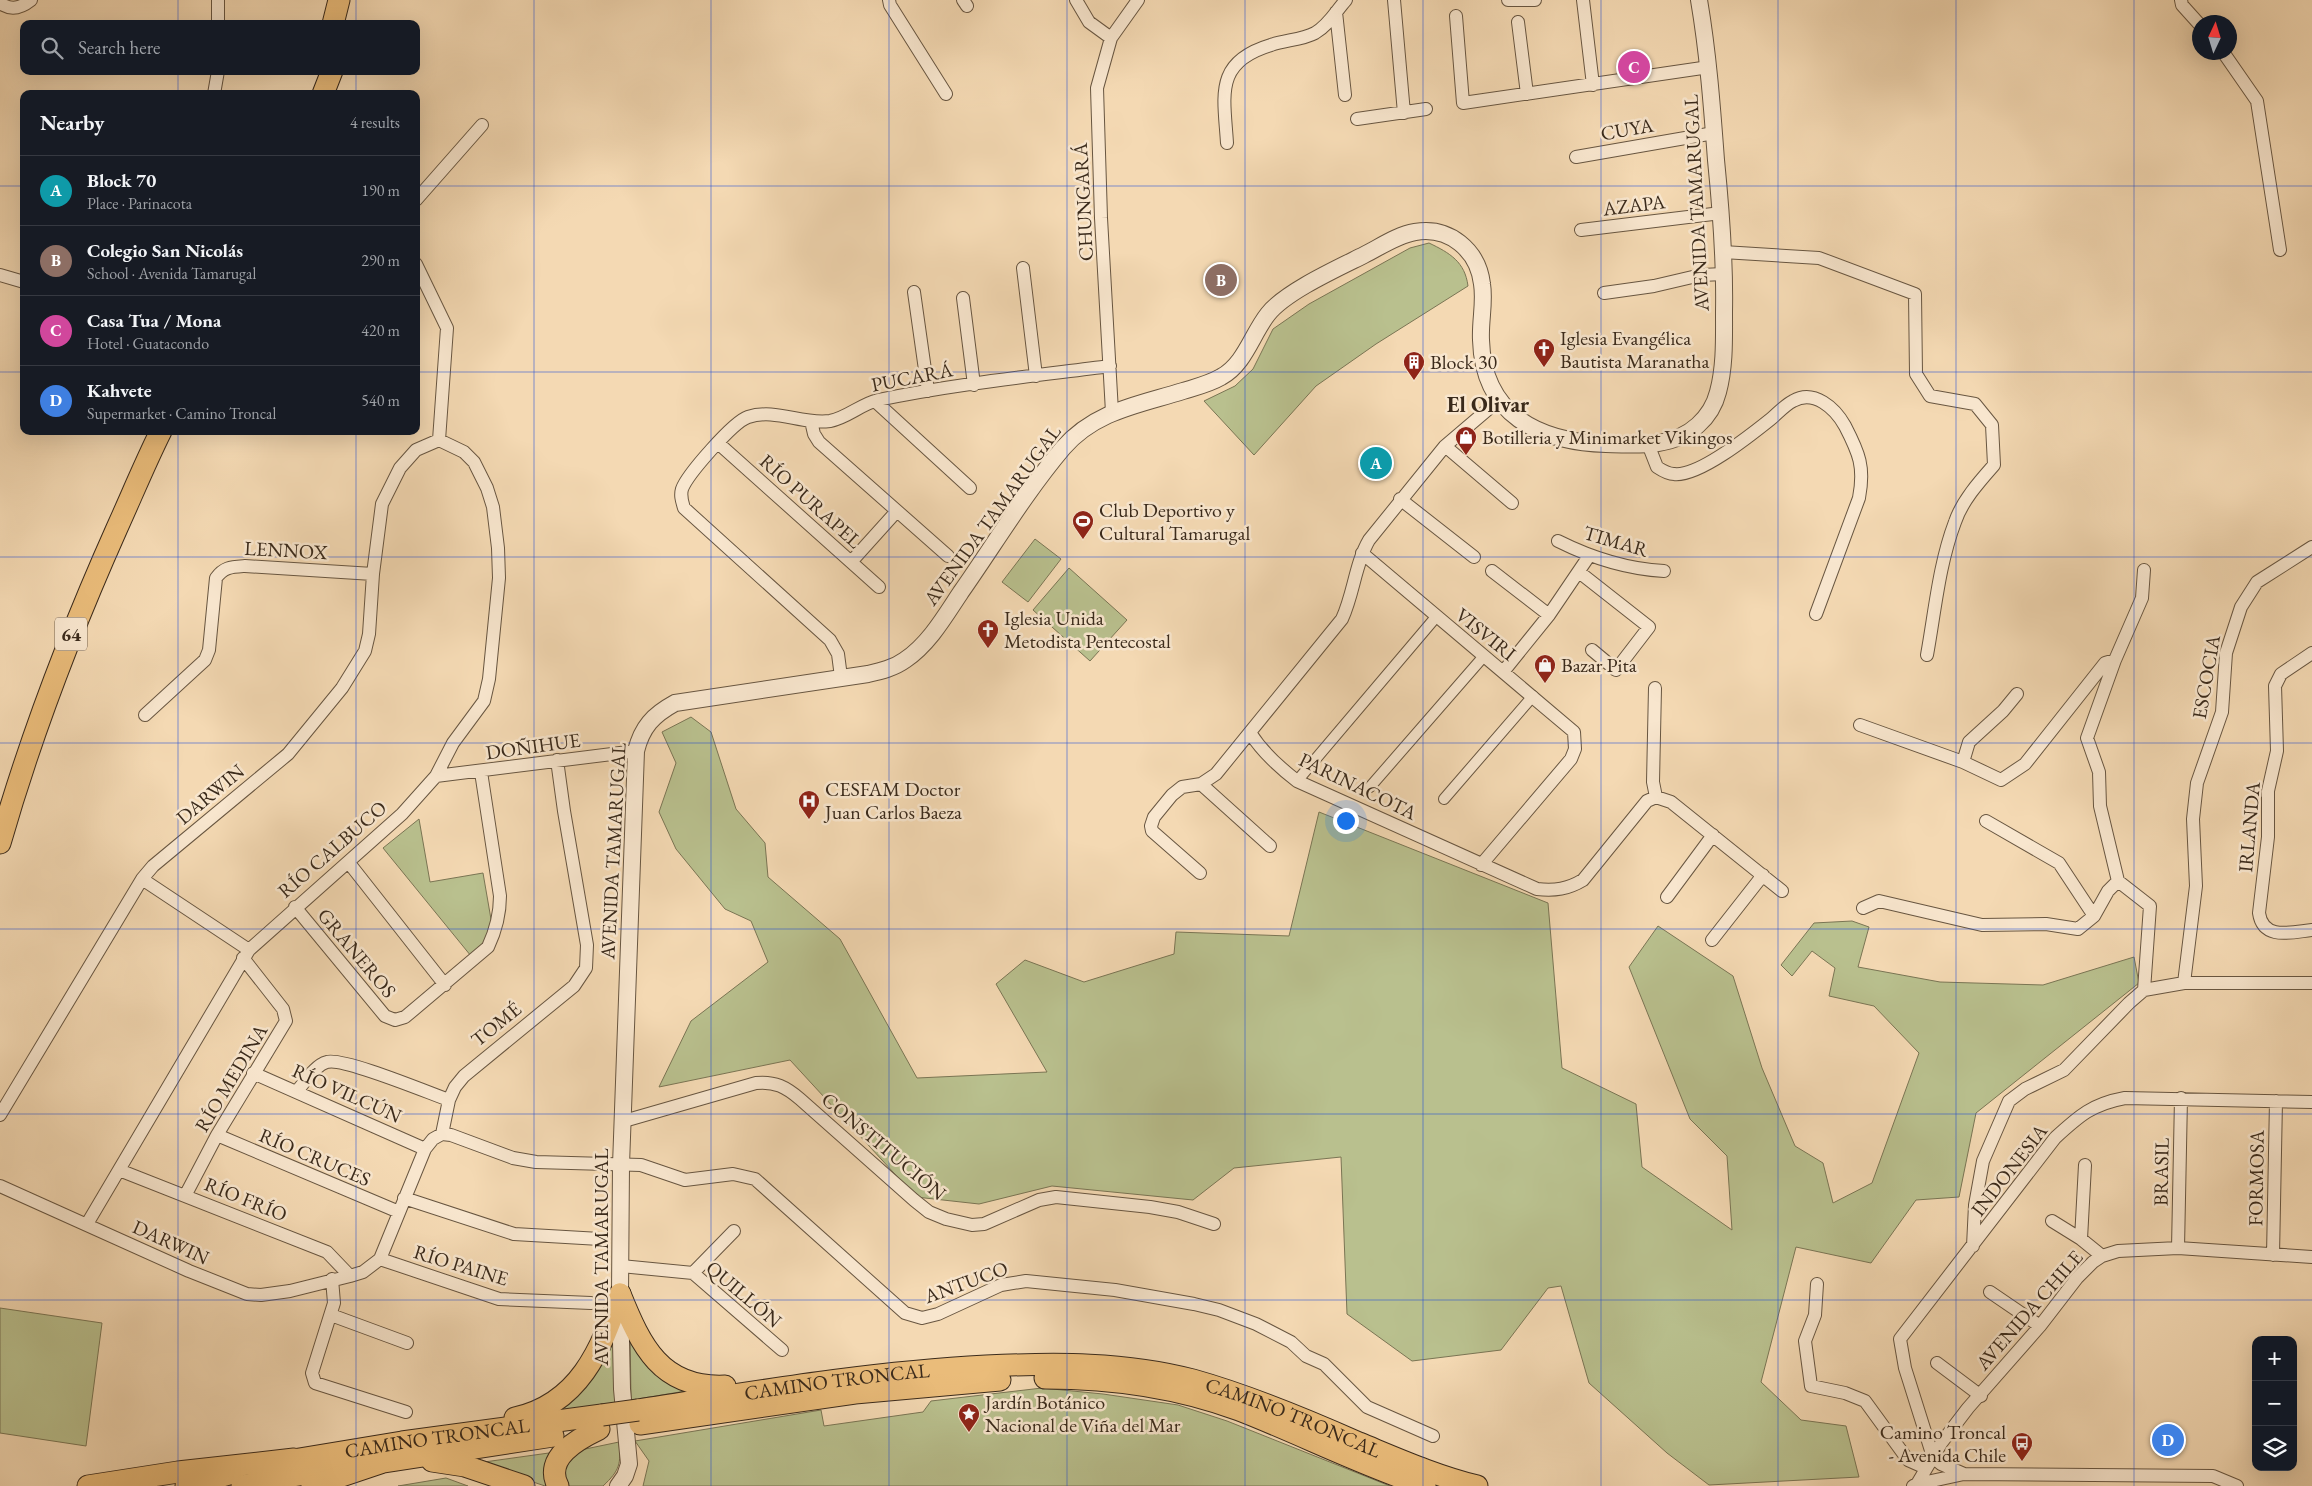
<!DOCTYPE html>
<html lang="en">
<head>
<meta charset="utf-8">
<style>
  :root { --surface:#171b24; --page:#20242c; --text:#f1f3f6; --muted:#9ea1a6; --line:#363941; --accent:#c59692 }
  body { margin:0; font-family:"EB Garamond",serif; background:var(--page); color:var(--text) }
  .controls { position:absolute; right:15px; bottom:15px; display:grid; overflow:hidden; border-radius:10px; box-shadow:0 5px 20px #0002 }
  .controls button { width:45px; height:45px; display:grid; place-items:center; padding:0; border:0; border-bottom:1px solid var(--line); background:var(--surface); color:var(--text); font:25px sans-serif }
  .compass { position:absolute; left:2192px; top:15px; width:45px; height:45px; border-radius:50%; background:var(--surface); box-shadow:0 5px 20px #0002; rotate:4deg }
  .you { position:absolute; left:1345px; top:820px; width:18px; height:18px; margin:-12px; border:4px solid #fff; border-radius:50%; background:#1a73e8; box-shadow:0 0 0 8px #1a73e833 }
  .badge { display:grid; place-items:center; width:32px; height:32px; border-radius:50%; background:var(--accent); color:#fff; font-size:16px; font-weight:700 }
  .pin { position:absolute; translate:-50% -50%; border:2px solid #fff; box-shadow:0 1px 5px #0006 }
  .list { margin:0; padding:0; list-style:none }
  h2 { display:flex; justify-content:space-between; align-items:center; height:65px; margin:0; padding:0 20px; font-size:21px }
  h2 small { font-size:16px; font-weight:400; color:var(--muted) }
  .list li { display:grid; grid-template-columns:32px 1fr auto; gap:15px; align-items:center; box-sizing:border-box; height:70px; padding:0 20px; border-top:1px solid var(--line) }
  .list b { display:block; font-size:19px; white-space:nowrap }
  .list p { margin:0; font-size:16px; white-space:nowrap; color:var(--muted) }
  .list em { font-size:16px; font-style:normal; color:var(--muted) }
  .icon { flex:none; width:28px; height:28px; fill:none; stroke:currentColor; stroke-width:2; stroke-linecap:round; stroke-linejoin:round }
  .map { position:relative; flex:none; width:2312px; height:1486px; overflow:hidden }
  .search { position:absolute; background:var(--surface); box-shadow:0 5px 20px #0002; left:20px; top:20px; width:400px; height:55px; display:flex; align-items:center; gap:12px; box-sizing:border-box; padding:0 18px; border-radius:10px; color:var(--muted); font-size:19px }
  .panel { position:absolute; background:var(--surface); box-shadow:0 5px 20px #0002; left:20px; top:90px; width:400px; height:345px; border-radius:10px }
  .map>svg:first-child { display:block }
</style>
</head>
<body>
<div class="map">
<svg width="2312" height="1486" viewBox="0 0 2312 1486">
  <rect width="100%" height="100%" fill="#f4d9b3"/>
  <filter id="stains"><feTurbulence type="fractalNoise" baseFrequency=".004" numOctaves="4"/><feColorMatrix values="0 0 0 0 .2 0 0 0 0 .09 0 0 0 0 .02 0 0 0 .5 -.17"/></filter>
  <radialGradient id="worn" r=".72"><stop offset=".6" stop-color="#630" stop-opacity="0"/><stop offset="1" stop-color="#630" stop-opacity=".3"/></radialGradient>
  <path fill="#b9c08e" stroke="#7a7554" d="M1429,243C1450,253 1465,262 1468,286L1376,344L1316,386L1254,455L1204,401L1235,386L1253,369L1273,329L1309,304L1410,248Z
    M1035,539L1061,559L1028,602L1002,582Z
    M1069,568L1127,620L1090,661L1033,610Z
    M691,717L711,732L736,809L765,843L768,877L840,939L917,1078L1047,1072L996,984L1025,960L1084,982L1174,954L1176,932L1289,936L1319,812L1548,903L1562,1068L1636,1104L1642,1167L1732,1230L1727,1156L1690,1119L1629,967L1658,926L1733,976L1762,1068L1795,1146L1823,1163L1833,1203L1872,1183L1919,1053L1874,1006L1829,996L1835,968L1812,951L1792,976L1781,965L1814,923L1852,921L1869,927L1858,967L1940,982L2043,985L2134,957L2139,983L1976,1113L1959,1197L1916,1200L1871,1263L1796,1247L1761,1382L1801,1420L1846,1426L1859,1477L1709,1485L1667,1453L1589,1383L1561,1286L1548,1288L1501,1350L1412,1361L1347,1314L1341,1157L1234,1168L1193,1200L1052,1186L979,1204L916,1197L790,1060L659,1087L691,1021L768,962L751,921L725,909L676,849L659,812L676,763L662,732Z
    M419,819L430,882L483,873L492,925L486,943L471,956L383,848Z
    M0,1308L102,1323L86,1446L0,1433Z
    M630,1329L692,1390L631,1400Z
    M614,1332L616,1404L534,1416Z
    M1042,1388L1103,1394L1178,1405L1227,1421L1390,1486H643L649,1461L635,1441L821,1410L824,1426L923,1412L931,1401Z
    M619,1442C621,1464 620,1470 603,1486H567L562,1477L571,1452Z
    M556,1452L554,1486H545L477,1463Z
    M446,1478L468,1486H398Z"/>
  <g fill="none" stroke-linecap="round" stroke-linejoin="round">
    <g stroke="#685641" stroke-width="12">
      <path id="pedestrian" d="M1297,781L1436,617
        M1370,787L1484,656
        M1444,799L1533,696"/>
    </g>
    <g stroke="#685641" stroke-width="14">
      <path id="minor" d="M218,0V24
        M889,0L890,5L946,94
        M963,0L967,6
        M1076,0L1089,22L1111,38
        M1394,0L1404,113
        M1508,0H1535
        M1583,0L1593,85
        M2181,0L2182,5L2200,25
        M0,3C11,11 21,8 31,0
        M1336,12L1345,95
        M1456,16L1463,103L1709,67
        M1518,22L1527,94
        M2223,52L2257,101L2280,250
        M214,94L218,71
        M1357,119L1426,109
        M1227,143C1224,95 1214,62 1271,45C1285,40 1302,40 1315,33C1329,25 1336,11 1346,0
        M1576,157L1714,133
        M416,200L482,125
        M1581,230L1721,213
        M1723,252L1819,258L1915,294L1916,374L1930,396L1975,404L1992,425L1994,465C1979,482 1962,501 1955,522C1939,564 1935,611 1927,655
        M416,264L447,328L439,440
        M1023,268L1036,376
        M0,275L24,282
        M914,292L928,391
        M1604,293L1654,286L1701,275L1724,274
        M963,298L974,385
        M875,401L970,488
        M1112,412L1101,218L1097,88L1111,38L1138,0
        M811,421L814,434L819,442L948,556
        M718,443L879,587
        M1648,444L1657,467C1663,471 1668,474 1674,474C1699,477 1752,434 1772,418C1778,413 1785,405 1793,401C1814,389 1835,408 1845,426C1859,453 1865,467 1859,498L1816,614
        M1445,446L1512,503
        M1400,499L1474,557
        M1558,541C1592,558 1626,569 1664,571
        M1362,553L1574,732L1575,749L1571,759L1481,865
        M851,562L896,512
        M1492,571L1549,615
        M1579,572L1649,627L1616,670L1592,650
        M2312,653L2281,674L2275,686L2277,751L2268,791V837L2259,913C2263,941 2292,932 2312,930
        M2115,660L2142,598L2144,570
        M1503,672L1549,615L1589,556
        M841,677L838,654L830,640L684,508C682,501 680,496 682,489C687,475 733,422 748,417C776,408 802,425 830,421C847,418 861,404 878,400C955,384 1033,376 1110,366
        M1655,688L1653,782L1656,797
        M145,715L205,660L209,650L216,578C224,567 231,567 245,566L373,574
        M1860,725L1963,762L2001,780L2025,764L2105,663L2115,660L2087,738L2099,772L2100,806L2118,881L2108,891L2094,916L2078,929L2046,924L1982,925L1879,901L1863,908
        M1251,734C1263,753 1279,767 1297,781L1537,889C1555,891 1568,889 1583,880L1647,801L1656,797L1671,802L1782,891
        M1963,762L1969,742L2003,711L2017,694
        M436,776L636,751
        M1201,784L1270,846
        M1986,821L2059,863L2094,916
        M349,863L445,985
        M1200,873L1152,831L1151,826L1154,817L1172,795L1182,787L1201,784L1216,774L1342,619C1354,593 1355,564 1369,540L1445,446L1499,400
        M142,879L249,950
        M2118,881L2150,906L2144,990
        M1667,897L1713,835
        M295,907L385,1016L395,1020L405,1017L488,947C496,930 500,914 500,896L481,772
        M1712,940L1763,875
        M2184,983L2196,886L2193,819L2197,783L2222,712L2226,653L2241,607L2257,582L2312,547
        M253,1073L425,1149
        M297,1091C305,1082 315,1065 327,1062C343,1057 429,1093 449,1100
        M0,1115L142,879L153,866L288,754L342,688L365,651L369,634L373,574L382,504L400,468L416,450L439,440L464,452L474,462L487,488L493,507L498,548L499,578L489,679L484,701L453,743L436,776L402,814L249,950L87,1224
        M624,1121L756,1083C775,1081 786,1087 800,1099L914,1200L929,1212L946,1219L972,1225L984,1224L1039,1200L1056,1197L1150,1207L1178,1212L1214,1224
        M442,1134L451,1135L513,1158L536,1162L641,1165L685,1180L733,1174L755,1179L905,1313L922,1318L938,1314L1001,1285L1026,1281L1115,1290L1194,1304L1219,1310L1256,1324L1291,1342L1306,1356L1324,1364L1367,1407L1433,1436
        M217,1135L399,1212
        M119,1170L327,1252L350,1276
        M0,1186L189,1271L247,1294L261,1295L290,1291L350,1276L363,1272L380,1259L425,1149L433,1139L442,1134L449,1100L455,1087L464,1076L574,986L586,968L587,945L564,811L557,760
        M185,1196L217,1135L286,1021L283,1009L243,958
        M404,1198L514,1234L600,1239
        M2052,1221L2081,1239L2102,1256
        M2081,1239L2085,1165
        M1973,1246L1975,1205L1983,1161L2009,1101L2025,1089L2064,1070L2129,1003L2144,990L2184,983H2312
        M2178,1248L2181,1098
        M2273,1255L2276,1101
        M380,1259L499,1299L591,1303
        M621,1266L693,1273L782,1350
        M693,1273L734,1231
        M332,1279L334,1303L312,1373L315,1383L406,1412
        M1817,1284L1815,1315L1805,1341L1811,1386L1845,1393L1865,1401L1908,1460L1926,1468
        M1990,1292L2040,1326
        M331,1315L407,1343
        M1937,1363L1981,1396
        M1933,1457L1905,1368L1900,1339L2055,1138C2079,1116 2092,1104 2125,1098L2312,1102
        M1933,1457L1941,1464L1964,1474
        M1917,1484L1964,1474L2213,1476L2237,1486
        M1913,1486L1917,1484L1942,1442L1968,1408L2040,1326L2077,1278L2093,1262L2102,1256L2118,1251L2178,1248L2312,1257"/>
    </g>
    <g stroke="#685641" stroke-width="18">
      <path id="tertiary" d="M618,1486L625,1476L629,1464L622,1389L620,1294L621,1165L636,751C642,727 653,715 675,703L868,674C881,671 894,668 905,660C929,644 945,616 961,592C994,545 1025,493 1063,448C1095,411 1138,405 1183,391C1196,387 1209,384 1221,377C1245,364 1252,334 1268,314C1285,292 1338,268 1364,255C1380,247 1397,235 1415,232C1449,226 1478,250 1482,284C1485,302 1480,321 1481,340C1483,415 1539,442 1606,444C1638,445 1673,448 1698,425C1708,416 1715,404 1718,392C1725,366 1724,338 1724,312C1725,261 1721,210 1716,160C1712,106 1708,53 1699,0"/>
    </g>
    <g stroke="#3a2a1b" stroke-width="23">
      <g id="primary">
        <path d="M620,1294C641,1346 661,1389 725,1386"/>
        <path d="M1045,1378C1111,1378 1177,1387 1239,1410C1301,1434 1361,1465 1425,1486"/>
        <path id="s1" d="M638,1410C754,1392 869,1372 986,1366C1055,1363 1125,1362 1193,1380C1250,1396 1305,1419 1359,1443C1398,1459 1436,1476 1477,1486"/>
        <path d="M515,1418C579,1404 601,1350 620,1294"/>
        <path d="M640,1424L855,1393L1000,1380"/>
        <path d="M432,1461L465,1466L524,1486"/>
        <path id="s2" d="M275,1463L402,1442L602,1415"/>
        <path d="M186,1486L233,1473"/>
        <path d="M242,1486L292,1476L553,1436"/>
        <path d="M558,1486C543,1458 578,1439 599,1429"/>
      </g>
    </g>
    <g stroke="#3a2a1b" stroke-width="23">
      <path id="trunk" d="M333,24L339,0
        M323,94L332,71
        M0,843C31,735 71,631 117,528C132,495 145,463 161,431
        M88,1486L178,1472L294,1459
        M312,1486L380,1463"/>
    </g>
    <use href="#pedestrian" stroke="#f8e6ce" stroke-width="10"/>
    <use href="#minor" stroke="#f8e6ce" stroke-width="12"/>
    <use href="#tertiary" stroke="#f8e6ce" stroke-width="16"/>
    <use href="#primary" stroke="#eabc7a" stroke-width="21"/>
    <use href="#trunk" stroke="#eabc7a" stroke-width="21"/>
    <g stroke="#3a2a1b" stroke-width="23" stroke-linecap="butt">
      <path id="primary-bridge" d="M602,1415L638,1410"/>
    </g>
    <use href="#primary-bridge" stroke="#eabc7a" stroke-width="21"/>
  </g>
  <path fill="none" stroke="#1d4ed8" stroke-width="1" stroke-opacity="0.55" d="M178,0V24M356,0V24M534,0V1486M711,0V1486M889,0V1486M1067,0V1486M1245,0V1486M1423,0V1486M1601,0V1486M1778,0V1486M1956,0V1486M2134,0V1486M178,71V94M356,71V94M0,186H24M416,186H2312M0,372H24M416,372H2312M178,431V1486M356,431V1486M0,557H2312M0,743H2312M0,929H2312M0,1114H2312M0,1300H2312"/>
  <defs>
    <g id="church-pin" transform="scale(1.125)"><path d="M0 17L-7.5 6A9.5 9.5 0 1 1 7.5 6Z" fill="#8f2418" stroke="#f8e6ce"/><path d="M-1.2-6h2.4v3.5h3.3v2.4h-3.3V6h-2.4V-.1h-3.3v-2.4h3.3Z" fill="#fff"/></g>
    <g id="building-pin" transform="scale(1.125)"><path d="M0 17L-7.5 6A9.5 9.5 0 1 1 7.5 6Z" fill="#8f2418" stroke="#f8e6ce"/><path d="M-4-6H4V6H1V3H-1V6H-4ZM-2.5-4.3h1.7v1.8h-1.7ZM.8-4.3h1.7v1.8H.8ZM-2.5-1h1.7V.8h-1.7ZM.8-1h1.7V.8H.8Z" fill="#fff"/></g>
    <g id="shop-pin" transform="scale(1.125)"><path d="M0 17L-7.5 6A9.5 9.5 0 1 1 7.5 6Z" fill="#8f2418" stroke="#f8e6ce"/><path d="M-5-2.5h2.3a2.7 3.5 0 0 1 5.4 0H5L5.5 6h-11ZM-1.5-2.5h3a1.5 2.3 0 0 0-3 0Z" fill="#fff"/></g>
    <g id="stadium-pin" transform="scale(1.125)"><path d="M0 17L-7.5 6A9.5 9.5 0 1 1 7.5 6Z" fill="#8f2418" stroke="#f8e6ce"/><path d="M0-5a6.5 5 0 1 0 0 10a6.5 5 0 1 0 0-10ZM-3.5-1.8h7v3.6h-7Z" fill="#fff"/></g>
    <g id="hospital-pin" transform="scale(1.125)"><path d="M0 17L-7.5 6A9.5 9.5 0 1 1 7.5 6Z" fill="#8f2418" stroke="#f8e6ce"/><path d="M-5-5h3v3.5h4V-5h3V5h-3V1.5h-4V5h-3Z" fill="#fff"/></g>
    <g id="sight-pin" transform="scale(1.125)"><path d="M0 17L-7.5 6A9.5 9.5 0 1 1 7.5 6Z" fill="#8f2418" stroke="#f8e6ce"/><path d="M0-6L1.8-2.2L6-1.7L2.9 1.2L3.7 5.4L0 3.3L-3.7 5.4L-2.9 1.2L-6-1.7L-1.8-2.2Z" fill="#fff"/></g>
    <g id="bus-pin" transform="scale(1.125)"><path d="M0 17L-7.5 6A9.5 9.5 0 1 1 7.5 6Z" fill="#8f2418" stroke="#f8e6ce"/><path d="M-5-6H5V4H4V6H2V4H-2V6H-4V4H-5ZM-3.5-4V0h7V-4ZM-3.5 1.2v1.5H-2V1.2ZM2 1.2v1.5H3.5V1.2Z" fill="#fff"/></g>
  </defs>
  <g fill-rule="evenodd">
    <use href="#church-pin" x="1544" y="349"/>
    <use href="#building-pin" x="1414" y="362"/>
    <use href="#shop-pin" x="1466" y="437"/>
    <use href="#stadium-pin" x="1083" y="521"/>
    <use href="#church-pin" x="988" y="630"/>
    <use href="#shop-pin" x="1545" y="665"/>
    <use href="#hospital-pin" x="809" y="801"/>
    <use href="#sight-pin" x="969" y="1414"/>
    <use href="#bus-pin" x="2022" y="1443"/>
  </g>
  <g text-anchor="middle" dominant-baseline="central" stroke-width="5" stroke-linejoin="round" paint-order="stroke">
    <rect fill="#f8e6ce" stroke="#736251" stroke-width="1" x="55" y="617.5" width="32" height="33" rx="4"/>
    <g font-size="19" font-weight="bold" fill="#3a2a1b">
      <text x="71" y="634">64</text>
    </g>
    <g font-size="20" fill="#3a2a1b" stroke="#f8e6ce">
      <text transform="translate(1627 129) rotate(-10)">CUYA</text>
      <text transform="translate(1083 202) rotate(-93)">CHUNGARÁ</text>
      <text transform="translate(1696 203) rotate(-93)">AVENIDA TAMARUGAL</text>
      <text transform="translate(1634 205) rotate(-7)">AZAPA</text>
      <text transform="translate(912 377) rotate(-11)">PUCARÁ</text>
      <text transform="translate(811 501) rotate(42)">RÍO PURAPEL</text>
      <text transform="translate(992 515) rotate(-54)">AVENIDA TAMARUGAL</text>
      <text transform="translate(1616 541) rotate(16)">TIMAR</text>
      <text transform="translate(286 550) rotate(3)">LENNOX</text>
      <text transform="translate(1486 634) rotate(39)">VISVIRI</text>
      <text transform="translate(2206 677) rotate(-80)">ESCOCIA</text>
      <text transform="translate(533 746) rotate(-8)">DOÑIHUE</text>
      <text transform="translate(1358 786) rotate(26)">PARINACOTA</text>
      <text transform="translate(210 794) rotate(-40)">DARWIN</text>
      <text transform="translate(2249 827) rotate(-85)">IRLANDA</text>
      <text transform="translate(332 849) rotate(-41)">RÍO CALBUCO</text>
      <text transform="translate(613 851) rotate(-87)">AVENIDA TAMARUGAL</text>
      <text transform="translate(357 953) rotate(50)">GRANEROS</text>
      <text transform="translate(496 1024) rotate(-39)">TOMÉ</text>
      <text transform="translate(231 1078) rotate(-59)">RÍO MEDINA</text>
      <text transform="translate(347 1093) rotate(24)">RÍO VILCÚN</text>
      <text transform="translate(884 1146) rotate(40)">CONSTITUCIÓN</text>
      <text transform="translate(315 1157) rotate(23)">RÍO CRUCES</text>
      <text transform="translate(2009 1170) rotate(-52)">INDONESIA</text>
      <text transform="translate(2161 1172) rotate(-89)">BRASIL</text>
      <text transform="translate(2256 1178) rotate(-89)">FORMOSA</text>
      <text transform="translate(246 1199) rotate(22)">RÍO FRÍO</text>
      <text transform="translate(171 1242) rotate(24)">DARWIN</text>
      <text transform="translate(601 1257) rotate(-90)">AVENIDA TAMARUGAL</text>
      <text transform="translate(461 1265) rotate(17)">RÍO PAINE</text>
      <text transform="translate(966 1282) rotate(-20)">ANTUCO</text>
      <text transform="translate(744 1294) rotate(40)">QUILLÓN</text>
      <text transform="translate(2029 1310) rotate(-49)">AVENIDA CHILE</text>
      <text stroke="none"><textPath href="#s1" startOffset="201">CAMINO TRONCAL</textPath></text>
      <text stroke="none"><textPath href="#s1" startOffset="666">CAMINO TRONCAL</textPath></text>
      <text stroke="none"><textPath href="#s2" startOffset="164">CAMINO TRONCAL</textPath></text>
    </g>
    <g font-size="20" fill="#3a2a1b" stroke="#f8e6ce" text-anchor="start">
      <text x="1560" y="338">Iglesia Evangélica<tspan x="1560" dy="23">Bautista Maranatha</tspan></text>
      <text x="1430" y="362">Block 30</text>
      <text x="1482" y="437">Botilleria y Minimarket Vikingos</text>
      <text x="1099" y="510">Club Deportivo y<tspan x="1099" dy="23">Cultural Tamarugal</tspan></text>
      <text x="1004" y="618">Iglesia Unida<tspan x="1004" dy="23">Metodista Pentecostal</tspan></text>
      <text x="1561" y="665">Bazar Pita</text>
      <text x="825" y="789">CESFAM Doctor<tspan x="825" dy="23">Juan Carlos Baeza</tspan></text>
      <text x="985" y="1402">Jardín Botánico<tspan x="985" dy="23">Nacional de Viña del Mar</tspan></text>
      <text x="2006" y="1432" text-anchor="end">Camino Troncal<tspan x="2006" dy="23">- Avenida Chile</tspan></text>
    </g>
    <g font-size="22" font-weight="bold" fill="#3a2a1b" stroke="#f8e6ce">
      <text x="1488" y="404">El Olivar</text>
    </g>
  </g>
  <rect width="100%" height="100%" filter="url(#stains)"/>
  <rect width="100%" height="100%" fill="url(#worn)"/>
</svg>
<div class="controls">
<button>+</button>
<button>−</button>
<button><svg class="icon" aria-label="layers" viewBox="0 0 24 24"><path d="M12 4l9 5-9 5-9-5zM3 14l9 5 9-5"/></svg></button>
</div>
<svg class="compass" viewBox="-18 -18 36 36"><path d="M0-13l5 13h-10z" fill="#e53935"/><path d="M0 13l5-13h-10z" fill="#9ea1a6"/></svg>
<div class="you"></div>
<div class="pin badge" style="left:1376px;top:463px;background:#0f9aa8">A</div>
<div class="pin badge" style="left:1221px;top:280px;background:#8d6e63">B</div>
<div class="pin badge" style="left:1634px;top:67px;background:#d1479c">C</div>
<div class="pin badge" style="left:2168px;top:1440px;background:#3f7fe0">D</div>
<div class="search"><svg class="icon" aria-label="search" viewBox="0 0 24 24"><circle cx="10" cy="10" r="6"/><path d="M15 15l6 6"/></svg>Search here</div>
<section class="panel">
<h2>Nearby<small>4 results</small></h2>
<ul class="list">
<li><span class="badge" style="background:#0f9aa8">A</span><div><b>Block 70</b><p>Place · Parinacota</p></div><em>190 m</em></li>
<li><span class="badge" style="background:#8d6e63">B</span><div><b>Colegio San Nicolás</b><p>School · Avenida Tamarugal</p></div><em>290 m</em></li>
<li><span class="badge" style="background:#d1479c">C</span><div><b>Casa Tua / Mona</b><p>Hotel · Guatacondo</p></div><em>420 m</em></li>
<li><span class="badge" style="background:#3f7fe0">D</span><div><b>Kahvete</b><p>Supermarket · Camino Troncal</p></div><em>540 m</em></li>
</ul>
</section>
</div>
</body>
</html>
